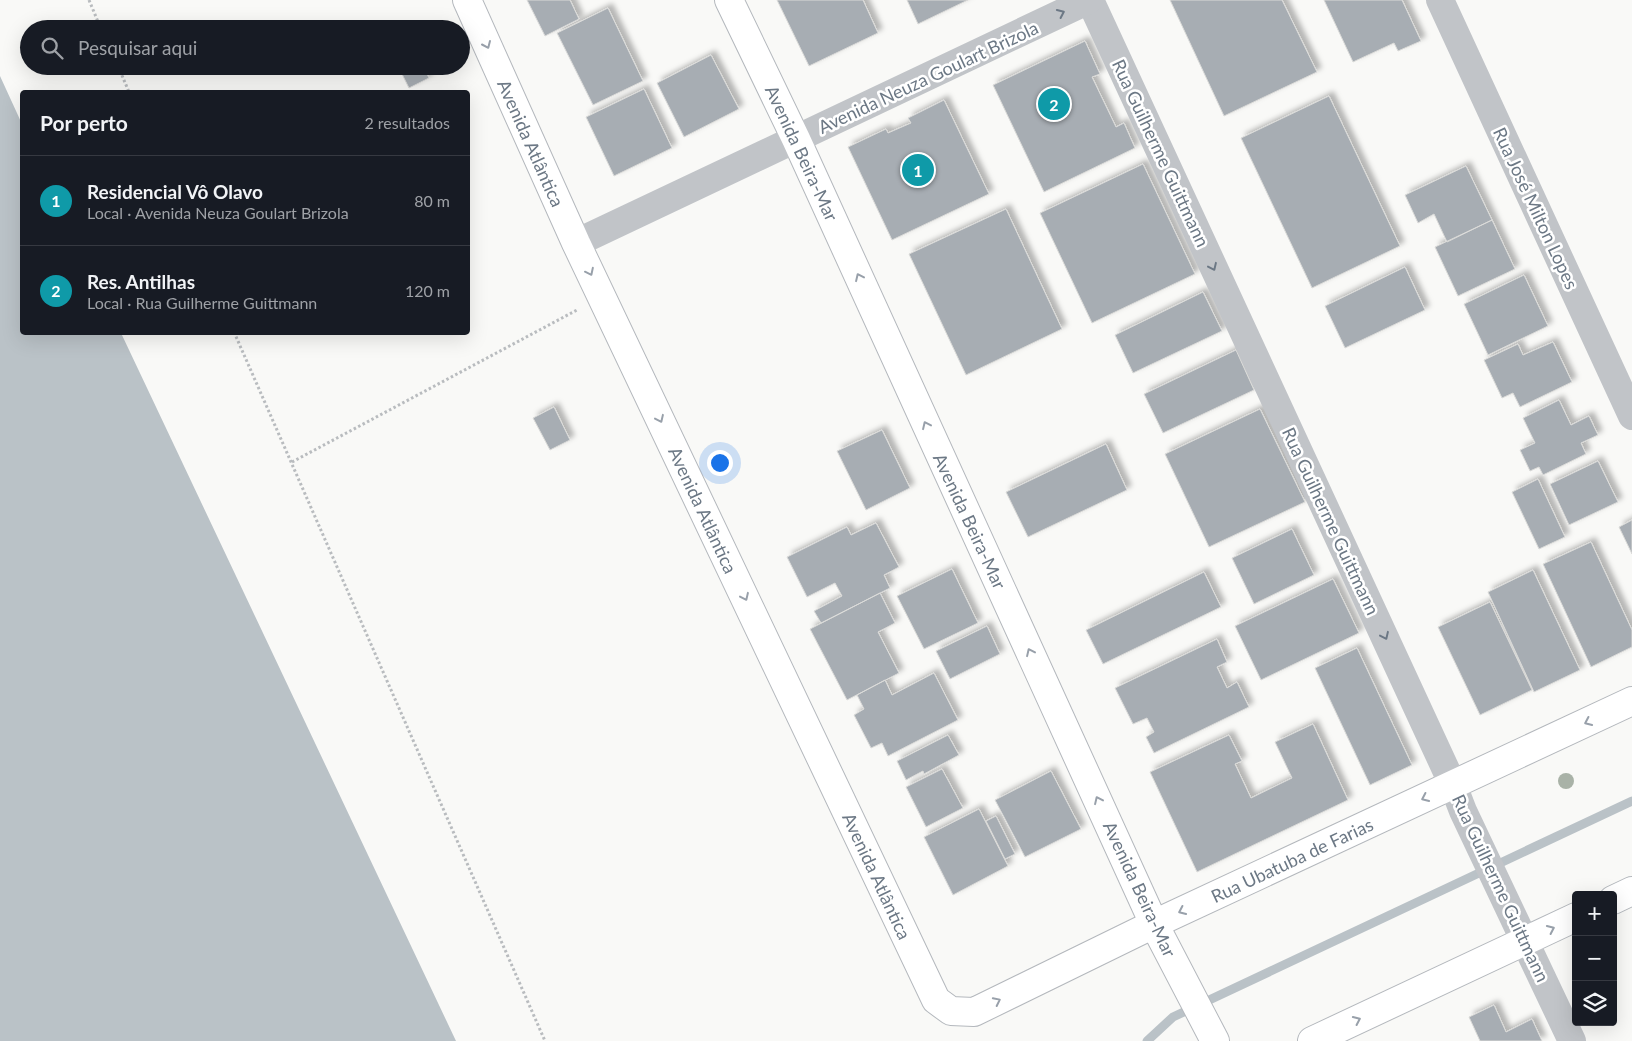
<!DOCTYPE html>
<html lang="pt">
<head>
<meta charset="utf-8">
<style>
  :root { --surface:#171b24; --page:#242831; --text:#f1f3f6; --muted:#9ea1a6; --line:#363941; --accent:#db2777 }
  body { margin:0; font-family:Lato,sans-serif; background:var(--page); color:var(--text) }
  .controls { position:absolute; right:15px; bottom:15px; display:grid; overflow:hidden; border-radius:5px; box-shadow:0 5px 20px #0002 }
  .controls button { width:45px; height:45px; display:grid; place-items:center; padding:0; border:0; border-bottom:1px solid var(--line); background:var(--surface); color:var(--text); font:25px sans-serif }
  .you { position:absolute; left:719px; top:462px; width:18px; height:18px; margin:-12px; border:4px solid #fff; border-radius:50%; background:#1a73e8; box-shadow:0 0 0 8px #1a73e833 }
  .badge { display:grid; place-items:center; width:32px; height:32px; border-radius:50%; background:var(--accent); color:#fff; font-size:16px; font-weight:700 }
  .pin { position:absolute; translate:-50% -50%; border:2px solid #fff; box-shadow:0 1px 5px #0006 }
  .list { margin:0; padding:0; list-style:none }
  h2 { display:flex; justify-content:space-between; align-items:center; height:65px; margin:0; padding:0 20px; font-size:21px }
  h2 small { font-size:16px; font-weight:400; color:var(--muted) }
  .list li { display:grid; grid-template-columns:32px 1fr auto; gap:15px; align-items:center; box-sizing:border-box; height:90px; padding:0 20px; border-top:1px solid var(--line) }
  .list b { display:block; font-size:19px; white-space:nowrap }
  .list p { margin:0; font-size:16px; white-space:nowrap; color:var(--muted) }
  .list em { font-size:16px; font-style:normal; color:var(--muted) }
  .icon { flex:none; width:28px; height:28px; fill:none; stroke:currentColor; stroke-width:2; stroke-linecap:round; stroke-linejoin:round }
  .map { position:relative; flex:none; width:1632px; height:1041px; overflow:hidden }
  .search { position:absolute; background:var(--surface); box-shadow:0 5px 20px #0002; left:20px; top:20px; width:450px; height:55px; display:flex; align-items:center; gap:12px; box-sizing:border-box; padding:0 18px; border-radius:28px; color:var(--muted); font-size:19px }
  .panel { position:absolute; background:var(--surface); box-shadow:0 5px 20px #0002; left:20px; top:90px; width:450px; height:245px; border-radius:5px }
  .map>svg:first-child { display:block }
</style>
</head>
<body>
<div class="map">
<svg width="1632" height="1041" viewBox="0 0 1632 1041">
  <defs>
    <filter id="shadow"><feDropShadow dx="4.5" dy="-4.5" stdDeviation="2.5" flood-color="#0004"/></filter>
  </defs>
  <rect width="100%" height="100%" fill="#f9f9f7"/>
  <path fill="#bac2c7" d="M0,76L22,124V332L121,333L456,1041H0Z"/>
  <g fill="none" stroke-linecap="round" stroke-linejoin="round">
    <path stroke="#bac2c7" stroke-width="9" d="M1147,1041L1173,1017L1632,801"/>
  </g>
  <path fill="#a7adb3" stroke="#dbdbd9" filter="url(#shadow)" d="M527,0H570L579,19L545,36Z
    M777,0H863L878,33L809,66Z
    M907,0H968L918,24Z
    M1170,0H1282L1317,72L1224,116Z
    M1324,0H1402L1421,41L1398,51L1394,43L1353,62Z
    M608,8L643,81L593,105L557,33Z
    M1085,41L1100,74L1092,77L1116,127L1124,123L1135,148L1044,192L993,85Z
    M711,55L739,109L684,137L657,83Z
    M398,66H423L429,78L409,88Z
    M644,89L672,148L614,176L586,117Z
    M1329,96L1400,246L1312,288L1241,138Z
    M944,100L989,194L892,240L848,147L886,129L888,133L911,123L908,118Z
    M1143,164L1195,274L1092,323L1040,213Z
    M1466,166L1492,220L1447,242L1434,214L1418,223L1405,195Z
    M1006,209L1062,329L966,375L909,254Z
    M1492,220L1515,269L1458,296L1435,247Z
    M1405,267L1425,310L1345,348L1325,306Z
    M1524,275L1548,326L1488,355L1464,304Z
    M1203,292L1222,331L1133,373L1115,335Z
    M1553,342L1572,382L1520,407L1513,393L1502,398L1484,360L1518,344L1523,355Z
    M1236,350L1254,390L1163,433L1144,394Z
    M1559,400L1571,425L1589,416L1598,435L1581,443L1586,454L1543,475L1539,467L1530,471L1520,450L1535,443L1523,418Z
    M554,407L570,440L550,450L533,418Z
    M1260,409L1305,502L1209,547L1165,454Z
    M882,430L910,488L866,510L837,451Z
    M1106,444L1127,490L1028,537L1006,492Z
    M1598,461L1618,502L1569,525L1550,484Z
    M1538,479L1565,537L1539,549L1512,492Z
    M1632,520V554L1619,527Z
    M876,523L899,567L884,575L890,588L821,623L814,611L842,596L835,583L807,597L787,557L847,527L851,535Z
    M1292,529L1314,575L1254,604L1232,558Z
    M1591,542L1632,630V647L1591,667L1543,564Z
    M952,569L978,623L924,649L897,596Z
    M1533,570L1580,670L1534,692L1488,592Z
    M1204,572L1221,607L1103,664L1086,630Z
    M1333,579L1359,633L1261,680L1235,626Z
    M880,593L895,623L878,632L899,673L847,700L810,629Z
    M1490,602L1532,690L1480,715L1438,627Z
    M987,626L1000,654L950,679L936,651Z
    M1217,639L1227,662L1217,667L1227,688L1237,682L1249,707L1154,753L1146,737L1154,732L1147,718L1133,724L1115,688Z
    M1357,648L1412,765L1370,785L1315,668Z
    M934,673L958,720L888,756L882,743L871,748L854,715L864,709L857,695L885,680L892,695Z
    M1313,724L1348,800L1197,872L1150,772L1229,735L1242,761L1235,764L1251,798L1292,778L1275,742Z
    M948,735L959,755L924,774L923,771L906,780L897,761Z
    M942,769L963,808L926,827L906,787Z
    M1051,771L1081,829L1025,857L995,800Z
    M979,809L1008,866L953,895L924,837Z
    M996,816L1015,854L1005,859L986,821Z
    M1494,1005L1506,1032L1532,1019L1542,1041H1480L1469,1017Z"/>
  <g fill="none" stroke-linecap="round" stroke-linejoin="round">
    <g stroke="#b4b8bd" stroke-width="30">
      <path id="secondary" d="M467,0L576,243L936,1000L951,1011L974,1012L1154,924L1632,701
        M729,0L796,139L1154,924L1215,1041
        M1613,900L1632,891
        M1312,1041L1576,917"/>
    </g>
    <path stroke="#b9bcbf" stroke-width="3" stroke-dasharray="2.5 2.5" stroke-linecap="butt" d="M89,0L101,29
      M118,66L129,92
      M234,332L545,1041
      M292,462L577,310"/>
    <path stroke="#c1c4c8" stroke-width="28" d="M1090,0L1453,785L1463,811L1572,1041
      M1440,0L1632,416"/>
    <path stroke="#c1c4c8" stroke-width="28" d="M576,243L1089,0"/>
    <use href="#secondary" stroke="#fff" stroke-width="28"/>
  </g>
  <circle fill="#a9b2a7" cx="1566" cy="781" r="8"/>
  <defs><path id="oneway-chevron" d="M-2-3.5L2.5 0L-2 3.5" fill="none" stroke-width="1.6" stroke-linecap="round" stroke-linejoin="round" transform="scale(1.25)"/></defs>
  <g stroke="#6c7885">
    <use href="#oneway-chevron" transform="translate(1061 13) rotate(-25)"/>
    <use href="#oneway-chevron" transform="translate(1213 267) rotate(65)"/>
    <use href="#oneway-chevron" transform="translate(1385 636) rotate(65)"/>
  </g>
  <g stroke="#98a0aa">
    <use href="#oneway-chevron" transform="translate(487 45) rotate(66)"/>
    <use href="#oneway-chevron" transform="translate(590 272) rotate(64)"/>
    <use href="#oneway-chevron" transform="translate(859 277) rotate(-115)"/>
    <use href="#oneway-chevron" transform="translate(660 419) rotate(65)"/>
    <use href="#oneway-chevron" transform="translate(926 425) rotate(-115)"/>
    <use href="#oneway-chevron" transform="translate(745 597) rotate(65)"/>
    <use href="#oneway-chevron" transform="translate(1030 652) rotate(-115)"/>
    <use href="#oneway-chevron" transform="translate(1588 722) rotate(155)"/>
    <use href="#oneway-chevron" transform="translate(1425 798) rotate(155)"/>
    <use href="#oneway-chevron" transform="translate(1098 800) rotate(-115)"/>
    <use href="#oneway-chevron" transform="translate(1182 911) rotate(155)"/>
    <use href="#oneway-chevron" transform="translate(1551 929) rotate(-25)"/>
    <use href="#oneway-chevron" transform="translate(997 1001) rotate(-26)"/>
    <use href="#oneway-chevron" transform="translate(1357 1020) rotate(-25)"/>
  </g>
  <g text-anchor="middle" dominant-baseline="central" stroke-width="5" stroke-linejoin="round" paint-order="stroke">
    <g font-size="18" fill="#6c7885" stroke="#fff">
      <text transform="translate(928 77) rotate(-25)">Avenida Neuza Goulart Brizola</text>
      <text transform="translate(531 143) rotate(66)">Avenida Atlântica</text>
      <text transform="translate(802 153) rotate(65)">Avenida Beira-Mar</text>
      <text transform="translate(1161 153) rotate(65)">Rua Guilherme Guittmann</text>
      <text transform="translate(1536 208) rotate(65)">Rua José Milton Lopes</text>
      <text transform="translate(703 510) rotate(65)">Avenida Atlântica</text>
      <text transform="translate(970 521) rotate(65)">Avenida Beira-Mar</text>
      <text transform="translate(1331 521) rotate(65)">Rua Guilherme Guittmann</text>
      <text transform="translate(1292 860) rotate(-25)">Rua Ubatuba de Farias</text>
      <text transform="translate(877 876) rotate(65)">Avenida Atlântica</text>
      <text transform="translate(1501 888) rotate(65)">Rua Guilherme Guittmann</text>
      <text transform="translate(1140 889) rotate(65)">Avenida Beira-Mar</text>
    </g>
  </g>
</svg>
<div class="controls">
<button>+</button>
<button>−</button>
<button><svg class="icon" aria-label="layers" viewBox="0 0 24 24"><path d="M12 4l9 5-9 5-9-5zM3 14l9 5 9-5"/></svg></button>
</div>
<div class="you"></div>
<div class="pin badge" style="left:918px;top:170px;background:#0f9aa8">1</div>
<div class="pin badge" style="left:1054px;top:104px;background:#0f9aa8">2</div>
<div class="search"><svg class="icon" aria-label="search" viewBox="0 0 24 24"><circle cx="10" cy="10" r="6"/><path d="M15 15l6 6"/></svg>Pesquisar aqui</div>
<section class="panel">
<h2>Por perto<small>2 resultados</small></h2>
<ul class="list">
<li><span class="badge" style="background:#0f9aa8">1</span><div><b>Residencial Vô Olavo</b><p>Local · Avenida Neuza Goulart Brizola</p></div><em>80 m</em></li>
<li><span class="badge" style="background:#0f9aa8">2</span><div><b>Res. Antilhas</b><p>Local · Rua Guilherme Guittmann</p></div><em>120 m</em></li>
</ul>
</section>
</div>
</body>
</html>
